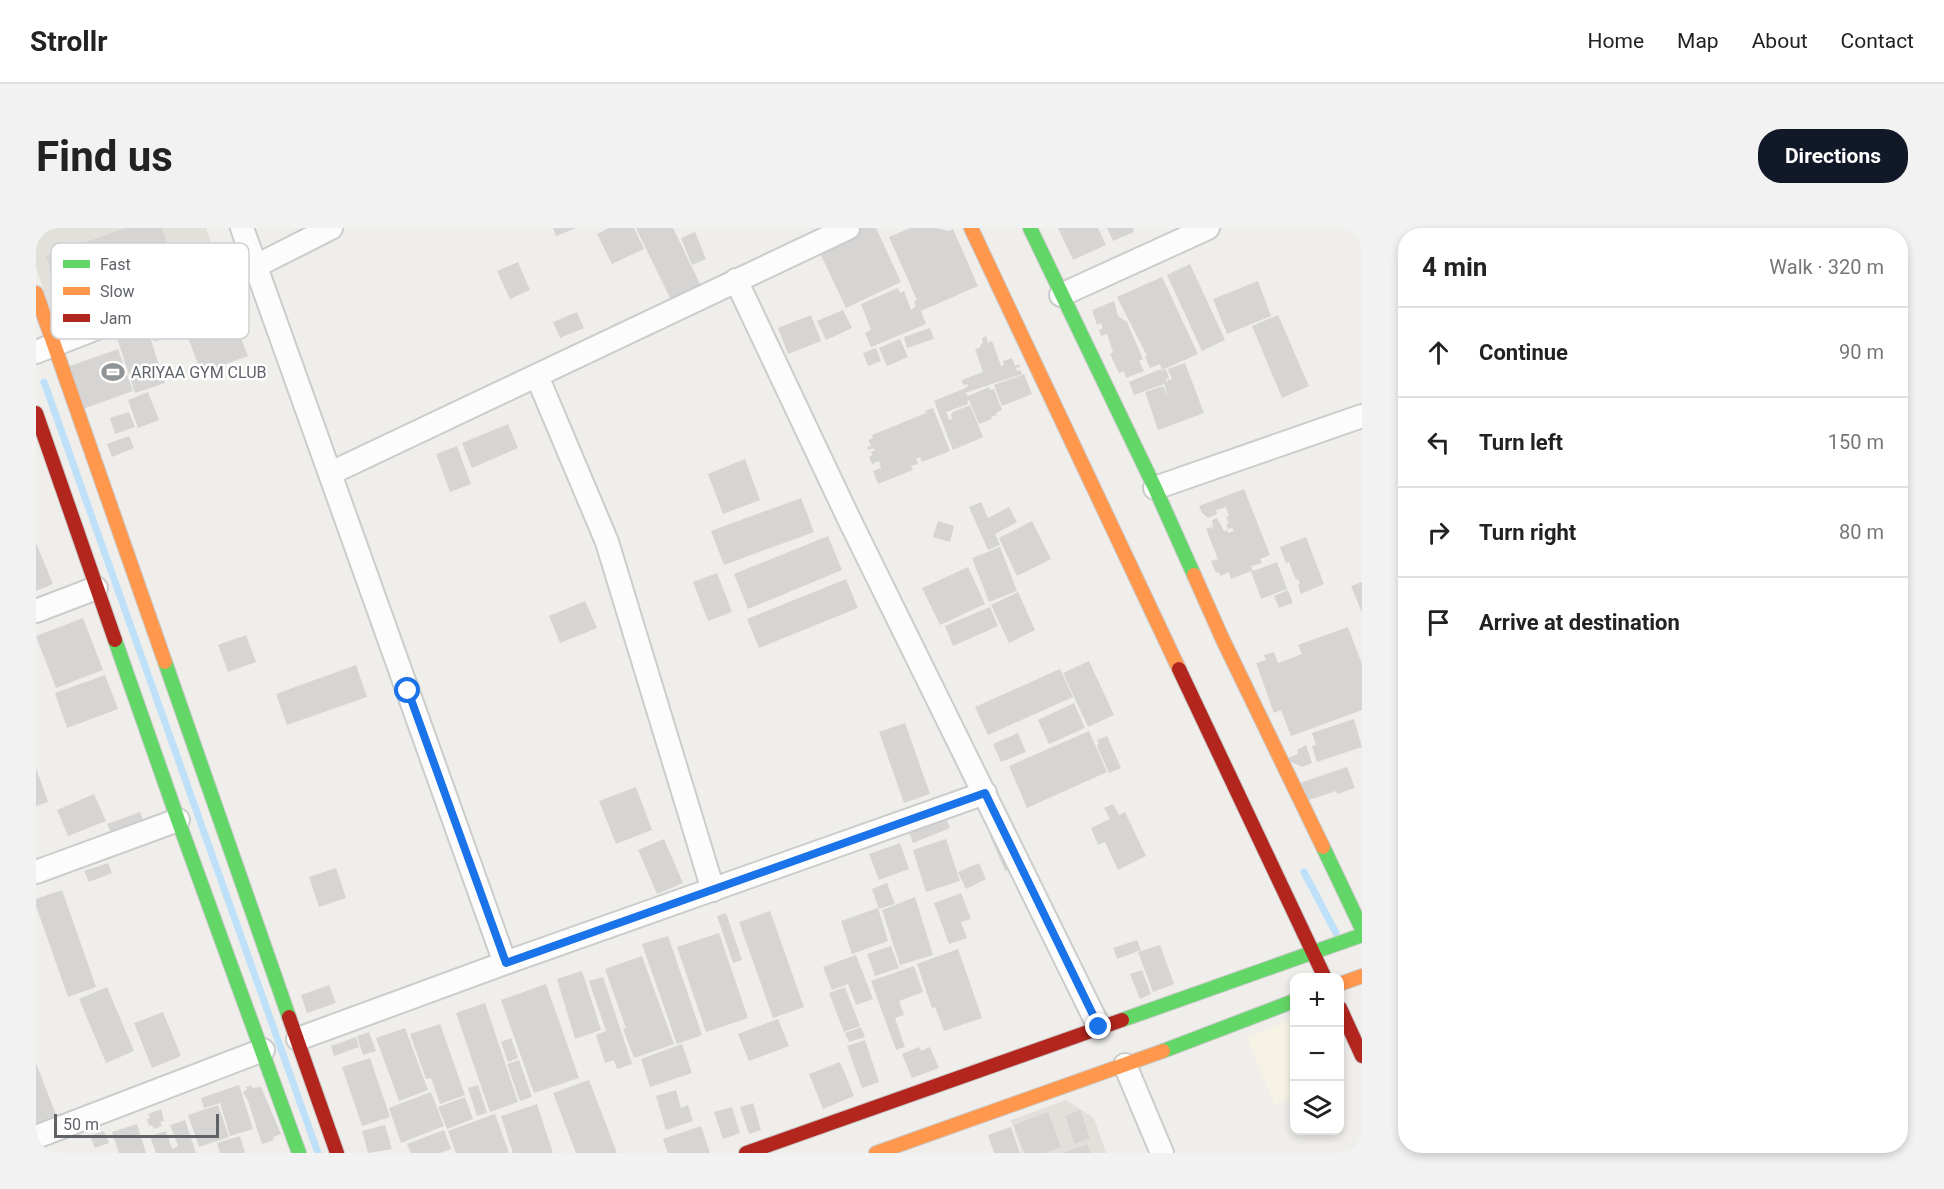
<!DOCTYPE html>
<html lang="en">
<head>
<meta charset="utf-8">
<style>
  :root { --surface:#fff; --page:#f2f2f2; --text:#222; --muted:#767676; --line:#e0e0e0; --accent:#111827 }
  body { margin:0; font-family:Roboto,sans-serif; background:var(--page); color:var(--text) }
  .controls { position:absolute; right:18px; bottom:18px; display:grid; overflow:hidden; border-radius:12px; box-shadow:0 3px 9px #0003 }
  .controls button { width:54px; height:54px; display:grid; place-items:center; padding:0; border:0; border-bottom:2px solid var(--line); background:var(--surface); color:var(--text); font:30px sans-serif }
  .scale { position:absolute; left:18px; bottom:15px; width:165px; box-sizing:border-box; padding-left:6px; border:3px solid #5f6368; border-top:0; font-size:16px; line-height:21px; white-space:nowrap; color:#5f6368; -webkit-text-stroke:4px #fff; paint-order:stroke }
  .stop { position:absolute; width:18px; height:18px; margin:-14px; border:4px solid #1a73e8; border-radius:50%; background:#fff }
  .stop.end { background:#1a73e8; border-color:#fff; box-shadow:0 2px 6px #0008 }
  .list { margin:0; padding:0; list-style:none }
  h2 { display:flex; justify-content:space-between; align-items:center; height:78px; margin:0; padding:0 24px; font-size:26px }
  h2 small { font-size:20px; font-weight:400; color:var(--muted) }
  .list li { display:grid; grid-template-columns:39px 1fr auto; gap:18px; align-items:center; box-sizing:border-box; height:90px; padding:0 24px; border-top:2px solid var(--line) }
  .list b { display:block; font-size:22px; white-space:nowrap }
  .list em { font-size:20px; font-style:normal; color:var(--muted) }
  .icon { flex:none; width:33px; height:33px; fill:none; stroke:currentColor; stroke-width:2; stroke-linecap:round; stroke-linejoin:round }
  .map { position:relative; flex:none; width:1326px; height:925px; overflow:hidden; border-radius:24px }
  header { display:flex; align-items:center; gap:36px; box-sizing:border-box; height:84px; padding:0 30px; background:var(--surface); border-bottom:2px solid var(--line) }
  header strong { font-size:28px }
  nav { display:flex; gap:33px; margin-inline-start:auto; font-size:21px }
  .intro { display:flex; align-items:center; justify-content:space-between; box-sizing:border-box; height:144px; padding:0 36px }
  h1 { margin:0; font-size:42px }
  .button { padding:15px 27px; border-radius:24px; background:var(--accent); color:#fff; font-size:21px; font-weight:700 }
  main { display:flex; gap:36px; padding:0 36px }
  aside { flex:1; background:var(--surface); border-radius:24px; box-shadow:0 3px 9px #0003 }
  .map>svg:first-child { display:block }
</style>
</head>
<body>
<header>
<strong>Strollr</strong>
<nav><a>Home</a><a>Map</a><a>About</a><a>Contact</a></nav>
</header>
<div class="intro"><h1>Find us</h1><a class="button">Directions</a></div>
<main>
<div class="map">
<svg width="1326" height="925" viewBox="0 0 1326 925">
  <rect width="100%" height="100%" fill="#efeeea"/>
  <path fill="#f7f3e4" d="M1258,790V869L1239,877L1211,810Z"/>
  <path fill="#e2e0da" d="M0,0H170L177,20L13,78L0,40Z
    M1030,872L1058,890L1070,925H986L975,892Z"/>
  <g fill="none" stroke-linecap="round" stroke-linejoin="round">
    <path stroke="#bfe0f9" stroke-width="7" d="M8,154L282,925
      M1268,644L1300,705"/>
  </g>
  <path fill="#d6d5d3" d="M90,0H126L135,26L24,66L10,28Z
    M517,0H540L520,8Z
    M573,0H598L608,21L576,36L561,6Z
    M600,0H637L665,58L635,72Z
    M826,0H840L865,54L810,80L782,21Z
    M874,0H901L912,3L917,1L942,58L885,83L890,96L835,119L829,105L835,102L825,76L862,60L864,65L868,63L875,82L880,78L878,73L881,72L853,9Z
    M1022,0H1062L1070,17L1037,32Z
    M1071,0H1097L1098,4L1077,13Z
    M659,4L670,31L656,37L645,10Z
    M482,34L494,62L474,71L461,43Z
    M1154,36L1189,112L1166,123L1131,47Z
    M1126,49L1162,126L1126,142L1124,136L1114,140L1109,129L1111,128L1081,69Z
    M1222,53L1235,88L1191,106L1177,71Z
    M1078,73L1082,88L1091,94L1107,131L1103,133L1108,143L1090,150L1088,143L1083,145L1074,126L1077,124L1071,106L1065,108L1063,102L1067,100L1065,95L1061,97L1056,82Z
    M147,81L150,88L162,84L166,97L118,114L110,94Z
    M807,82L816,100L790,112L781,93Z
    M541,84L548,100L524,110L517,94Z
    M775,87L785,113L752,126L742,100Z
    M1242,87L1273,158L1246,170L1216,98Z
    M198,92L212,128L165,145L152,109Z
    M109,94L129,155L99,165L79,104Z
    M894,100L898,111L871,120L868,109Z
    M950,108L952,115L956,113L965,138L968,137L967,133L976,130L979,138L983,136L984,139L980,140L981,143L984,142L986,146L929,165L932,168L953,159L954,162L958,161L966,182L960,185L961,187L955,189L956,191L943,196L933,172L931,173L932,176L910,184L913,192L916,191L915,187L917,184L934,177L947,209L917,222L898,173L927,161L932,158L931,156L927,157L926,152L947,144L939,121L945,119L944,117L947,115L946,110Z
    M864,111L872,129L851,138L843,120Z
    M840,120L845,133L832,138L827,125Z
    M82,121L97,163L44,182L28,140Z
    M1149,135L1168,185L1122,202L1109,164L1127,158L1132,169L1128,156L1098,167L1093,154L1125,141V143L1130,141L1133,150L1130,152L1131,155L1132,152L1136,151L1132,141Z
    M988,146L996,166L966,178L958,157Z
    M112,164L123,192L102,200L92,172Z
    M897,180L914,223L886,234L884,229L880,231L882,236L875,238L877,242L842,256L837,243L845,240L843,233L836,236L833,229L836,227L835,224L839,222L837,220L832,222L831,219L835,218L832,212L837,210L836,207L890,185L889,183Z
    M93,184L99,199L79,206L74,190Z
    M472,196L482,220L436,240L426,215Z
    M93,208L98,220L76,229L71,216Z
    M421,218L435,256L414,264L400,226Z
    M709,231L724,272L687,286L672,246Z
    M1208,261L1234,327L1224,331L1226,335L1215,338L1217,343L1241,334L1251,361L1225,371L1215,343L1195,351L1193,344L1184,348L1183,344L1180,345L1175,333L1182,331L1170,301L1175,299L1177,302L1176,292L1181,290L1188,303L1191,302L1192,305L1198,303L1196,300L1192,301L1190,296L1193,295L1190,289L1193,288L1190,279L1180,282L1181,286L1172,290L1166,285L1163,278Z
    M765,270L778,304L688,337L675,303Z
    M945,274L952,290L973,279L981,294L959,306L964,317L952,322L933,279Z
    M902,293L918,298L914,314L897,309Z
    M996,293L1015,331L981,348L963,310Z
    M792,308L806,342L712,381L698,346Z
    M1270,309L1288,356L1265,366L1262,357L1264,356L1262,351L1260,352L1253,334L1250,335L1244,319Z
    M0,315L17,356L0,363Z
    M964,319L981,363L953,374L936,330Z
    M932,339L949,376L904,397L886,360Z
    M681,345L696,384L672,393L657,354Z
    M810,351L822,380L723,420L711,391Z
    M1326,354V385L1315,358Z
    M1252,362L1257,375L1243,380L1238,368Z
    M982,364L999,402L973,415L955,377Z
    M549,373L561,400L524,415L513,388Z
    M954,379L962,398L917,418L909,398Z
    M47,390L67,442L20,460L0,408Z
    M1312,399L1326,436V482L1255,508L1245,482L1238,485L1220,435L1230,432L1228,427L1238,424L1242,435L1266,426L1262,417Z
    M210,407L220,434L192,444L182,417Z
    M1053,433L1078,487L1052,499L1027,445Z
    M320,437L331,469L251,497L240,466Z
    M1024,441L1037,469L952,507L939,479Z
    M69,447L82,481L31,500L19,465Z
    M1038,475L1049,500L1013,516L1002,492Z
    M1318,491L1326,519L1281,534L1276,518L1280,517L1276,505Z
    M869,495L894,566L868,575L843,504Z
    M1053,503L1071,544L991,580L973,538Z
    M982,505L990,524L965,534L957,516Z
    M1071,508L1085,540L1073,545L1061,518L1063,516L1061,512Z
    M1270,517L1276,535L1266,539L1249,531L1262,526L1261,522Z
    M1311,539L1319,560L1301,566L1300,563L1261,576L1255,558Z
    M0,540L12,574L0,578Z
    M600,559L616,602L580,616L563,573Z
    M58,566L70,593L32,608L21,582Z
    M1077,576L1083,587L1089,584L1110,628L1082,642L1069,614L1062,617L1055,600L1074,591L1068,580Z
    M104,584L107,592L74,603L71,596Z
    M910,590L914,600L877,615L873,605Z
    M971,600L986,635L969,643L954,608Z
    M628,611L647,655L621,666L602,622Z
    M910,611L924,653L890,664L877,622Z
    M864,615L873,641L843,652L833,626Z
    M72,635L76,645L53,654L48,643Z
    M943,635L950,651L930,661L922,644Z
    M300,640L310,670L283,679L273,649Z
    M851,655L859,676L843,681L836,661Z
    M26,662L60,759L32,769L0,678V671Z
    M925,665L935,691L925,694L931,710L913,716L898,675Z
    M879,669L897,727L864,737L846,682Z
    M842,680L852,713L816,726L805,693Z
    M734,683L768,779L737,790L703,694Z
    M690,685L706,732L697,735L681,688Z
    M683,705L712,790L670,804L641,719Z
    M632,708L666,807L641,816L606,716Z
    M1101,712L1105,722L1081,731L1077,720Z
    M1124,717L1138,756L1117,764L1102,724Z
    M855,718L863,740L839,748L831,726Z
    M922,721L946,790L908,803L899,779L896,780L881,736Z
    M820,727L837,771L820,777L812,756L796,762L787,739Z
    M606,728L638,816L598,830L587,801L590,800L569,741Z
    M878,738L887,764L863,773L868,787L859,790L869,819L860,822L835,753Z
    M1106,742L1115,766L1104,771L1094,746Z
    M546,743L565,802L539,811L521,751Z
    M567,749L596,836L581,841L578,832L569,835L560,807L570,803L553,753Z
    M510,756L543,850L498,865L465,772Z
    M293,757L300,775L271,785L265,767Z
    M71,759L98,823L70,835L43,771Z
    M809,759L824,798L808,804L793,765Z
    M449,775L482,874L454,884L420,785Z
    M127,784L145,828L116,840L98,795Z
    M742,791L753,818L713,833L702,806Z
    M404,796L429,867L404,876L395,850L390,851L374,806Z
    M825,799L829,809L813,814L809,805Z
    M369,800L392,862L363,873L340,810Z
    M333,804L340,823L327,827L321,808Z
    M320,809L323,819L298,828L295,818Z
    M475,810L482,830L472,834L465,814Z
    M829,812L843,854L826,860L811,818Z
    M646,816L656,845L614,859L605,831Z
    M883,819L885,823L894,819L903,840L876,850L866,826Z
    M334,830L354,889L326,898L306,839Z
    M483,832L496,869L484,873L471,836Z
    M804,834L818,868L787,881L773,846Z
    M0,835L21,889L0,897Z
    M553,852L581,925H540L517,865Z
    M203,857L217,901L194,908L184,875L168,880L165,870Z
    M215,857L216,860L225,859L245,906L237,909L238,912L226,916L212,873L207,864L211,862L210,859Z
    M442,857L451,885L441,888L432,860Z
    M640,862L645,880L652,877L657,893L630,902L620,868Z
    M395,864L408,898L365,915L353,880Z
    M429,869L437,891L411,901L402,879Z
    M717,875L725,902L713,906L704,879Z
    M501,876L517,925H477L465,888Z
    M182,877L193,909L163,919L152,887Z
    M696,879L704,905L687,911L678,884Z
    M125,881L128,893L124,894L126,898L118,901L116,897L113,898L111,891L114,890L112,886Z
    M1044,882L1054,910L1039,916L1029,888Z
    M1012,884L1025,919L1009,925H989L978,897Z
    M459,886L473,925H420L412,903Z
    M149,892L160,925H120L114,908L130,903L136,921L142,918L134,897Z
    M101,896L110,925H83L76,904Z
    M349,897L356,921L332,925L326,903Z
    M665,898L674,925H632L627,911Z
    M975,899L984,925H958L952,907Z
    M408,902L415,921L404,925H375L371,916Z
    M68,903L73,915L59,920L54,908Z
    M204,908L209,925H184L181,915Z
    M1051,916L1055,925H1027Z"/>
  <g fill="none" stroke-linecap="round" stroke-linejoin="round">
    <g stroke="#cbcccc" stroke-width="26">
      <path id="street" d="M206,0L469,735
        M700,52L812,289L1063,799
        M1025,67L1172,0
        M0,124L220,38L295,0
        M501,148L571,314L677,662
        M295,245L812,0
        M1119,260L1326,188
        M0,383L60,360
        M0,644L142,592
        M262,811L469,735L949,565
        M1089,837L1126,925
        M0,909L227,822"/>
    </g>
    <g stroke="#cacacb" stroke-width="16">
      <path id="fast" d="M994,0L1119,260L1158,347
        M79,412L142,592L263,925
        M129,434L253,789
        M1287,619L1326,701
        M1086,792L1326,707
        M1127,823L1258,773"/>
    </g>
    <g stroke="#cacacb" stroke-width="16">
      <path id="slow" d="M935,0L1143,441
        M0,65L129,434
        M1158,347L1186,410L1287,619
        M1304,756L1326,748
        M840,925L1127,823"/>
    </g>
    <g stroke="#cacacb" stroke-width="16">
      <path id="jam" d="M0,185L79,412
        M1143,441L1289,750
        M1304,780L1326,828
        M253,789L301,925
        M710,925L1086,792"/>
    </g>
    <use href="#street" stroke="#fdfcfc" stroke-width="22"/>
    <use href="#fast" stroke="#63d668" stroke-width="14"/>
    <use href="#slow" stroke="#ff974d" stroke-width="14"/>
    <use href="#jam" stroke="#b3261e" stroke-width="14"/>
  </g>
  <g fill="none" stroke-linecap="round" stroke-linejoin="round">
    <path stroke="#1a73e8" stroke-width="8" d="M372,463L470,735L949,565L1063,799"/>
  </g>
  <defs>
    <g id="stadium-bare" transform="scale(1.8)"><path d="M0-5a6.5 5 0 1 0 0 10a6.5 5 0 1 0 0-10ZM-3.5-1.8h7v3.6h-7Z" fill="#919496" stroke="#fff" stroke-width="2.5" paint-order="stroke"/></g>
  </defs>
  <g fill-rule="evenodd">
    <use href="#stadium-bare" x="77" y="144"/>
  </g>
  <g text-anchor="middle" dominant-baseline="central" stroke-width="5" stroke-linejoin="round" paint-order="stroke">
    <g font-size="16" fill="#5f6368" stroke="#fff" text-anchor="start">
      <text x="95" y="144">ARIYAA GYM CLUB</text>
    </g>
  </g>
  <rect x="15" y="15" width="198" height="96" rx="9" fill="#fff" stroke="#cfd0d2" stroke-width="1.5"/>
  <rect x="27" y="32" width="27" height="8" fill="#63d668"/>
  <rect x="27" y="59" width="27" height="8" fill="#ff974d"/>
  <rect x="27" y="86" width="27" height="8" fill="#b3261e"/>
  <g font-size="16" fill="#5f6368">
    <text x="64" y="42">Fast</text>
    <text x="64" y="69">Slow</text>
    <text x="64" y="96">Jam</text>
  </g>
</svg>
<div class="controls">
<button>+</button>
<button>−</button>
<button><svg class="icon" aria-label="layers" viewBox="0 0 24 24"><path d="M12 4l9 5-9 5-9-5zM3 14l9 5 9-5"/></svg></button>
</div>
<div class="scale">50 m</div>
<div class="stop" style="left:372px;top:463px"></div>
<div class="stop end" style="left:1063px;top:799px"></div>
</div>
<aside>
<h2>4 min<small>Walk · 320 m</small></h2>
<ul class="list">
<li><svg class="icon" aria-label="ahead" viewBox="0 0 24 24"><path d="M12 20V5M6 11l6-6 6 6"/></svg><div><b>Continue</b></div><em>90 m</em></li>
<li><svg class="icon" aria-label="left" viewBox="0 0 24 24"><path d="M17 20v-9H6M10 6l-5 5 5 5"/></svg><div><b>Turn left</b></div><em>150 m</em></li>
<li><svg class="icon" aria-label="right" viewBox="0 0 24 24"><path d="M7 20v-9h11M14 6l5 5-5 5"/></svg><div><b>Turn right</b></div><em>80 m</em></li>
<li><svg class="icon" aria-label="arrive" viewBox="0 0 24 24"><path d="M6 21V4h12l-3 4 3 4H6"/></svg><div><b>Arrive at destination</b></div></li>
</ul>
</aside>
</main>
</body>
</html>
